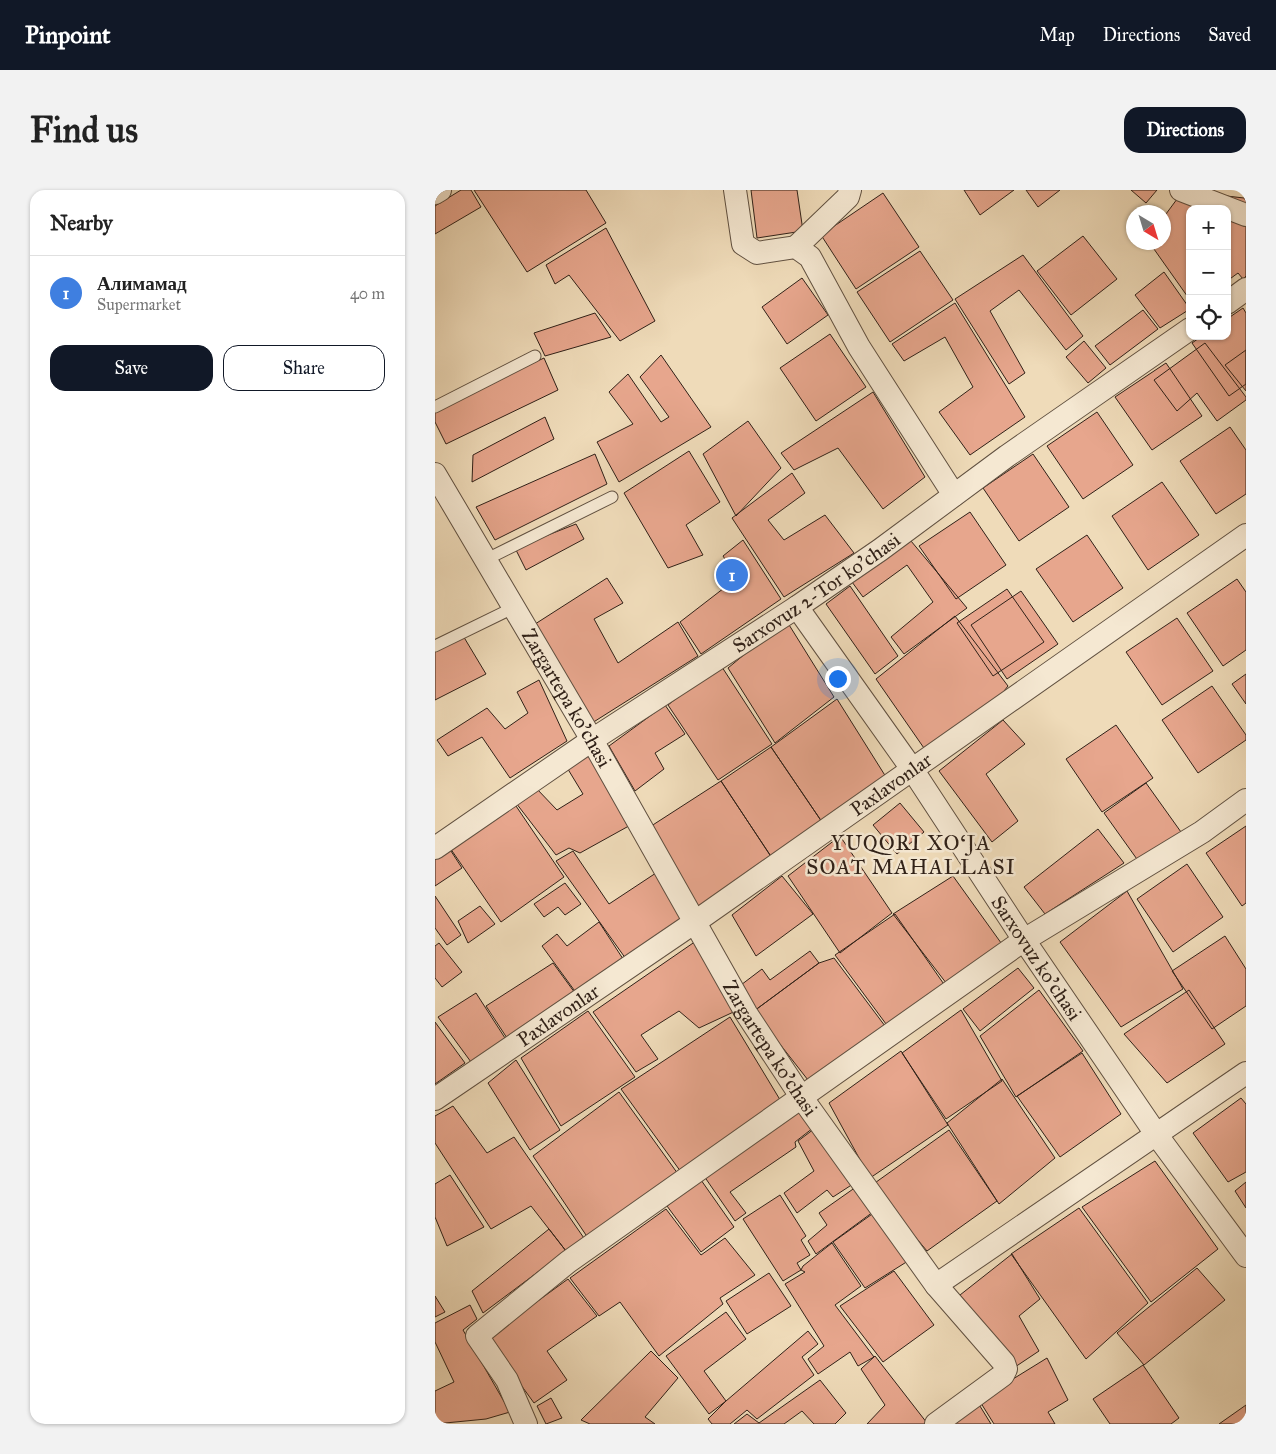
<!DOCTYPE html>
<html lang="en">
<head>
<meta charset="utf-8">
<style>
  :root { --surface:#fff; --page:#f2f2f2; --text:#222; --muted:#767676; --line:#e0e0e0; --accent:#111827 }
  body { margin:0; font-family:"IM FELL Great Primer",serif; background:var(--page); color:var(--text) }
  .controls { position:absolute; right:15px; top:15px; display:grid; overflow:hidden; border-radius:10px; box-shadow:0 1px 4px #0004 }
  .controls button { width:45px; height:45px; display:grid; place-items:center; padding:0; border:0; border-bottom:1px solid var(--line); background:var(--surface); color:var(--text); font:25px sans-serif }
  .compass { position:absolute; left:691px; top:15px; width:45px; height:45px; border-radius:50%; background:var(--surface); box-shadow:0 1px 4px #0004; rotate:142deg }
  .you { position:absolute; left:402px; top:488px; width:18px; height:18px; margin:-12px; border:4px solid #fff; border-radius:50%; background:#1a73e8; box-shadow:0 0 0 8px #1a73e833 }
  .badge { display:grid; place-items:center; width:32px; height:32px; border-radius:50%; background:var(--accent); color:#fff; font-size:16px; font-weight:700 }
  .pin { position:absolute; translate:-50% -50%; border:2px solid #fff; box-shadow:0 1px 5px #0006 }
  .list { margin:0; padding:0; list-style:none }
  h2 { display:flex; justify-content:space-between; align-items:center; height:65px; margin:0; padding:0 20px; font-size:21px }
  h2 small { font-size:16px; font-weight:400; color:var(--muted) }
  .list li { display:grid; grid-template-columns:32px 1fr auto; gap:15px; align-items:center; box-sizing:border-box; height:75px; padding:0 20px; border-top:1px solid var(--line) }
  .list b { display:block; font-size:19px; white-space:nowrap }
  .list p { margin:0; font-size:16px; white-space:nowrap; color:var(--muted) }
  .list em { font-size:16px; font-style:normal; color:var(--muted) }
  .actions { display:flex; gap:10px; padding:15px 20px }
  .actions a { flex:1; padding:11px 0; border:1px solid var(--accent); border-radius:15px; text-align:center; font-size:18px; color:var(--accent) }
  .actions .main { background:var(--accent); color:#fff }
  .icon { flex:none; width:28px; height:28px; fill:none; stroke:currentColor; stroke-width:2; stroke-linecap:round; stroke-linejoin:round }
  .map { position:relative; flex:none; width:811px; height:1234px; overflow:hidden; border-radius:15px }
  header { display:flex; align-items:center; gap:30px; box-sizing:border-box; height:70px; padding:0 25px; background:var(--accent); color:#fff }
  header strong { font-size:24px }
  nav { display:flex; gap:28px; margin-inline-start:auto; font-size:18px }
  .intro { display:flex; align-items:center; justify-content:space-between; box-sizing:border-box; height:120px; padding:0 30px }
  h1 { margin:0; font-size:35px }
  .button { padding:12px 22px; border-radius:15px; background:var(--accent); color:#fff; font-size:18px; font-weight:700 }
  main { display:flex; gap:30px; padding:0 30px }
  aside { flex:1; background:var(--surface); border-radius:15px; box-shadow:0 1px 4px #0004 }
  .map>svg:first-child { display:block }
</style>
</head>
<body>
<header>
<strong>Pinpoint</strong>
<nav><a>Map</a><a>Directions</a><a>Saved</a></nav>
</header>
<div class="intro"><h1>Find us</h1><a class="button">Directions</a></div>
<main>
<aside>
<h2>Nearby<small></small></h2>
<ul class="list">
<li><span class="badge" style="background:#3f7fe0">1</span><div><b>Алимамад</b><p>Supermarket</p></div><em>40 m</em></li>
</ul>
<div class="actions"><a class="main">Save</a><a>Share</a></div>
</aside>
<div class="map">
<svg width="811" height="1234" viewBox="0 0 811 1234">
  <rect width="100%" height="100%" fill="#efdbb9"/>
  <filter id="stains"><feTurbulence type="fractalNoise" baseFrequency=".004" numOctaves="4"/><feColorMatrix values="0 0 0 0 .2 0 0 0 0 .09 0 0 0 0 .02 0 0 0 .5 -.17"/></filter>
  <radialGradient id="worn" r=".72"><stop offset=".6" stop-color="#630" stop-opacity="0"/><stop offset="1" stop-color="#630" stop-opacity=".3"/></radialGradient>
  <path fill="#e7a68d" stroke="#302118" d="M26,0H36L46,17L0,44V16Z
    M39,0H151L171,33L92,82Z
    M316,0H362L368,41L322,48Z
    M529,0H579L545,25Z
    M591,0H625L603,17Z
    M696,0H722L711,13Z
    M748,1L809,8L811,11V86L808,89L803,83L792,91V19H755V110L714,52H728V28Z
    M448,3L484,57L421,99L386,45Z
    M171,38L220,131L185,151L134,85L120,94L111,75Z
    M648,46L682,89L636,125L602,81Z
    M485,61L518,110L455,152L422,102Z
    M588,65L648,146L631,160L584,100L555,121L590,183L574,194L520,109Z
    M729,82L755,119L725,138L700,105Z
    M367,88L393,125L352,154L327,117Z
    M520,113L590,227L535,265L504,222L538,197L510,147L469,171L457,154Z
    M808,118L811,123V194L794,206L757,153L767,146H792V129Z
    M708,120L723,139L675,175L660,156Z
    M160,123L176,147L110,166L99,143Z
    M395,144L431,197L381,231L345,178Z
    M649,151L671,178L653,193L631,167Z
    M770,153L811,207V210L782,231L762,203L742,221L719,190Z
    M811,160V201L790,175Z
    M226,165L276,237L184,292L162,252L198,234L174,202L193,184L226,232L234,227L205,187Z
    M109,168L123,200L11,254L0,232V219Z
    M731,173L767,226L717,260L680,207Z
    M438,202L490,287L448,319L403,258L359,280L346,263Z
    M662,222L698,275L648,309L612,256Z
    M110,227L119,249L37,292L38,265Z
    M313,231L346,278L301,326L268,264Z
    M795,237L811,260V304L781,324L745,271Z
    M254,261L285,312L251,335L268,365L233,378L189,303Z
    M160,264L172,294L60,350L41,317Z
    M598,264L634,317L584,351L548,298Z
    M357,283L370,303L333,330L349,350L390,325L419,363L349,407L297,328Z
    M727,292L764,345L713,380L677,326Z
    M535,322L571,375L521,409L484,356Z
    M141,334L149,349L91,380L80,358Z
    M652,345L688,398L638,432L601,379Z
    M308,350L346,409L266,464L245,432L302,388L288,366Z
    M476,351L532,418L469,464L456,447L498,412L472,375L428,407L417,392Z
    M172,388L188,413L159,429L183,473L243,432L263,466L157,533L97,436Z
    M802,389L811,402V460L788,476L752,423Z
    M415,396L463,466L440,484L391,414Z
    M572,399L609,452L558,486L522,433Z
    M586,401L623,454L572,489L536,435Z
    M520,426L573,496L562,510L491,561L441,489Z
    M742,428L778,481L727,515L691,462Z
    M351,430L399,507L340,553L293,478Z
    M27,444L51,484L0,510V458Z
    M285,474L337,554L283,590L233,515Z
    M811,484V514L797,494Z
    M104,490L132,551L75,588L47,547L13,566L2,550L52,518L70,539L93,523L82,502Z
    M777,496L811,545V550L763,583L727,530Z
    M402,509L451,587L387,632L336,557Z
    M230,515L250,544L220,563L229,579L200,601L174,556Z
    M568,530L590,554L551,584L583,631L557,652L504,581Z
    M681,535L718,588L667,622L631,569Z
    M336,557L387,632L337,668L286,591Z
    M157,558L201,632L145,663L134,658L121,665L81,613L101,598L122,620L148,604L131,576Z
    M286,591L337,668L261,723L210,640Z
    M711,593L746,642L704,672L669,623Z
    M79,613L129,687L66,732L15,658Z
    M465,613L489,642L462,664L438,635Z
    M811,636V713L807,716L771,663Z
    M663,639L689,673L610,724L589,697Z
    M405,646L457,723L405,763L353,686Z
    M14,658L27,678L0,696V668Z
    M138,661L174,714L224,681L254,727L191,769L121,671Z
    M752,674L788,727L738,762L702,709Z
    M347,686L378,724L321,766L297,725Z
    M518,686L569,757L515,798L458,724Z
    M130,693L146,714L130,725L123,717L109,727L99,714Z
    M692,701L748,799L686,837L625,752Z
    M0,706L26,745L12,755L0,738Z
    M45,716L60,734L33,753L23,731Z
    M460,724L513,800L454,838L400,765Z
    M164,732L190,772L142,804L107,756L122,744L132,756Z
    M790,746L811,779V816L777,839L737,781Z
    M261,751L305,819L264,838L244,821L206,845L223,869L201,882L158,822Z
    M4,753L27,782L7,797L0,788V756Z
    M375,761L384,773L319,821L302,798L327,779L335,790Z
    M399,768L453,840L380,899L319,821L384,773Z
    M118,773L140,803L72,848L51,816Z
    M583,778L599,798L545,841L528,819Z
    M604,800L648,861L581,907L545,846Z
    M754,800L790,854L732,893L689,844Z
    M41,803L70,848L36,872L3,827Z
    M526,820L567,891L511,929L467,863Z
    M153,821L200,887L126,936L86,868Z
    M295,827L347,913L246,982L186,899Z
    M0,832L30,873L0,894Z
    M466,861L513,935L435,988L394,913Z
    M647,863L686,924L625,967L582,906Z
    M81,870L125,940L95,960L53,893Z
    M567,889L620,968L564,1014L512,933Z
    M184,902L243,984L153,1048L98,966Z
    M806,908L811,914V982L793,992L758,943Z
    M18,916L52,963L79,947L151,1051L131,1061L96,1016L56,1039L0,953V926Z
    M365,918L378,938L360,952L361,957L295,1002L311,1023L300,1031L269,986Z
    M379,939L418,994L398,1007L392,1000L362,1023L349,1003L379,981L363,951Z
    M514,940L562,1011L492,1061L437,995Z
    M720,971L783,1059L716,1112L647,1017Z
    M15,985L49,1037L12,1056L0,1027V994Z
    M266,990L299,1037L266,1062L232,1016Z
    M811,992V1018L800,1001Z
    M421,997L438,1022L381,1064L373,1051L392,1035L384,1023Z
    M345,1005L371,1046L366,1050L375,1065L362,1073L366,1080L348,1091L308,1029Z
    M644,1018L713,1113L651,1169L576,1064Z
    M231,1019L266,1065L290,1048L320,1085L285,1108L288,1114L224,1166L185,1112L164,1126L135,1088Z
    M440,1022L473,1071L430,1098L398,1052Z
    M114,1039L131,1061L48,1123L37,1101Z
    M397,1053L426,1096L400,1115L439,1167L423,1176L415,1162L383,1184L373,1169L389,1156L350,1094L370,1082L366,1080L368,1076Z
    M577,1064L605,1109L584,1126L604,1161L580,1177L525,1105Z
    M762,1078L790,1110L709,1175L682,1143Z
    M459,1081L499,1135L448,1172L405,1116Z
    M334,1083L356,1116L312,1144L291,1111Z
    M133,1089L162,1126L112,1161L132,1190L99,1213L52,1148Z
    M0,1106L10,1122L0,1127Z
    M35,1115L42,1129L28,1140L75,1222L51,1229L0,1234V1201L19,1192L0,1152V1133Z
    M291,1122L311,1149L269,1181L291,1211L274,1224L231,1166Z
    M373,1141L383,1154L367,1167L379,1185L322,1229L312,1220L295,1234H277L273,1229L291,1211Z
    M216,1161L243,1188L210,1227L220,1234H155L146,1230Z
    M440,1166L492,1233L490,1234H432L450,1215L426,1179Z
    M612,1168L633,1210L613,1222L620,1234H559L544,1210Z
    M708,1175L744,1228L736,1234H675L658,1209Z
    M385,1190L411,1223L400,1234H379L367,1221L349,1234H299L312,1224L324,1233Z
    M116,1208L127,1228L111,1234L102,1216Z
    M540,1208L556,1234H512Z
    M811,1215V1234H784Z"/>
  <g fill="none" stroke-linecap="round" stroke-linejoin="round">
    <g stroke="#605040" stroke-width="13">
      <path id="service" d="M0,217L100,166
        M50,370L177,307
        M0,456L78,418"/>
    </g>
    <g stroke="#605040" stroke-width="24">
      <g id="minor">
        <path d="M300,0L308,54L322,63L361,57L375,67L424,157L519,305"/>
        <path d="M746,0L811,25"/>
        <path d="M0,3L5,0"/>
        <path d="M361,57L413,7L415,0"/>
        <path d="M792,113L811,99"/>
        <path id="s1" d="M0,284L157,550L311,823L367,908L501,1095L811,883"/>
        <path id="s2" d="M362,417L477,579L589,750L721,944L811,1066"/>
        <path id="s3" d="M0,658L157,550L362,417L445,360L572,266L755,139"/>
        <path id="s4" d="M0,909L260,732L811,345"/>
        <path d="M91,1234L72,1190L42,1146L133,1072L589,750L767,642L811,610"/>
        <path d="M501,1234L568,1185L571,1179L569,1173L501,1095"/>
      </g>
    </g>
    <use href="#service" stroke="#f5e8d2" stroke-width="11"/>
    <use href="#minor" stroke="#f5e8d2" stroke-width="22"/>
  </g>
  <g text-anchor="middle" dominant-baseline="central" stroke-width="5" stroke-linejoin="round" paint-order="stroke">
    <g font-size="20" fill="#302118" stroke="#f5e8d2">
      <text stroke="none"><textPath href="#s3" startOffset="459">Sarxovuz 2-Tor ko'chasi</textPath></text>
      <text stroke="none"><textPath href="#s1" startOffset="260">Zargartepa ko'chasi</textPath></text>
      <text stroke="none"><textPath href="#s4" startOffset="554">Paxlavonlar</textPath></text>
      <text stroke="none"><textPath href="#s2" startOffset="425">Sarxovuz ko'chasi</textPath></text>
      <text stroke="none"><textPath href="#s4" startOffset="149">Paxlavonlar</textPath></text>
      <text stroke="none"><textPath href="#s1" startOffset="665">Zargartepa ko'chasi</textPath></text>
    </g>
    <g font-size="21" letter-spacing="1" fill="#302118" stroke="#f5e8d2">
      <text x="476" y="653">YUQORI XO‘JA<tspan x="476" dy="24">SOAT MAHALLASI</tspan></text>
    </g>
  </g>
  <rect width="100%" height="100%" filter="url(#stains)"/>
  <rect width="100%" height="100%" fill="url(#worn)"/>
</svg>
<div class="controls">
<button>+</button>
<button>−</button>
<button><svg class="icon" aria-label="locate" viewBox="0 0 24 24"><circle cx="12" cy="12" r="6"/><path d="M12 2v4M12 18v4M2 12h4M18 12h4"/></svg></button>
</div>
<svg class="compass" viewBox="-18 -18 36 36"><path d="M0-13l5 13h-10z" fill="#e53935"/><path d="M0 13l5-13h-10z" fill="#767676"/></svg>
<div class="you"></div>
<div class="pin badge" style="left:297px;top:385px;background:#3f7fe0">1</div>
</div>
</main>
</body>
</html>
